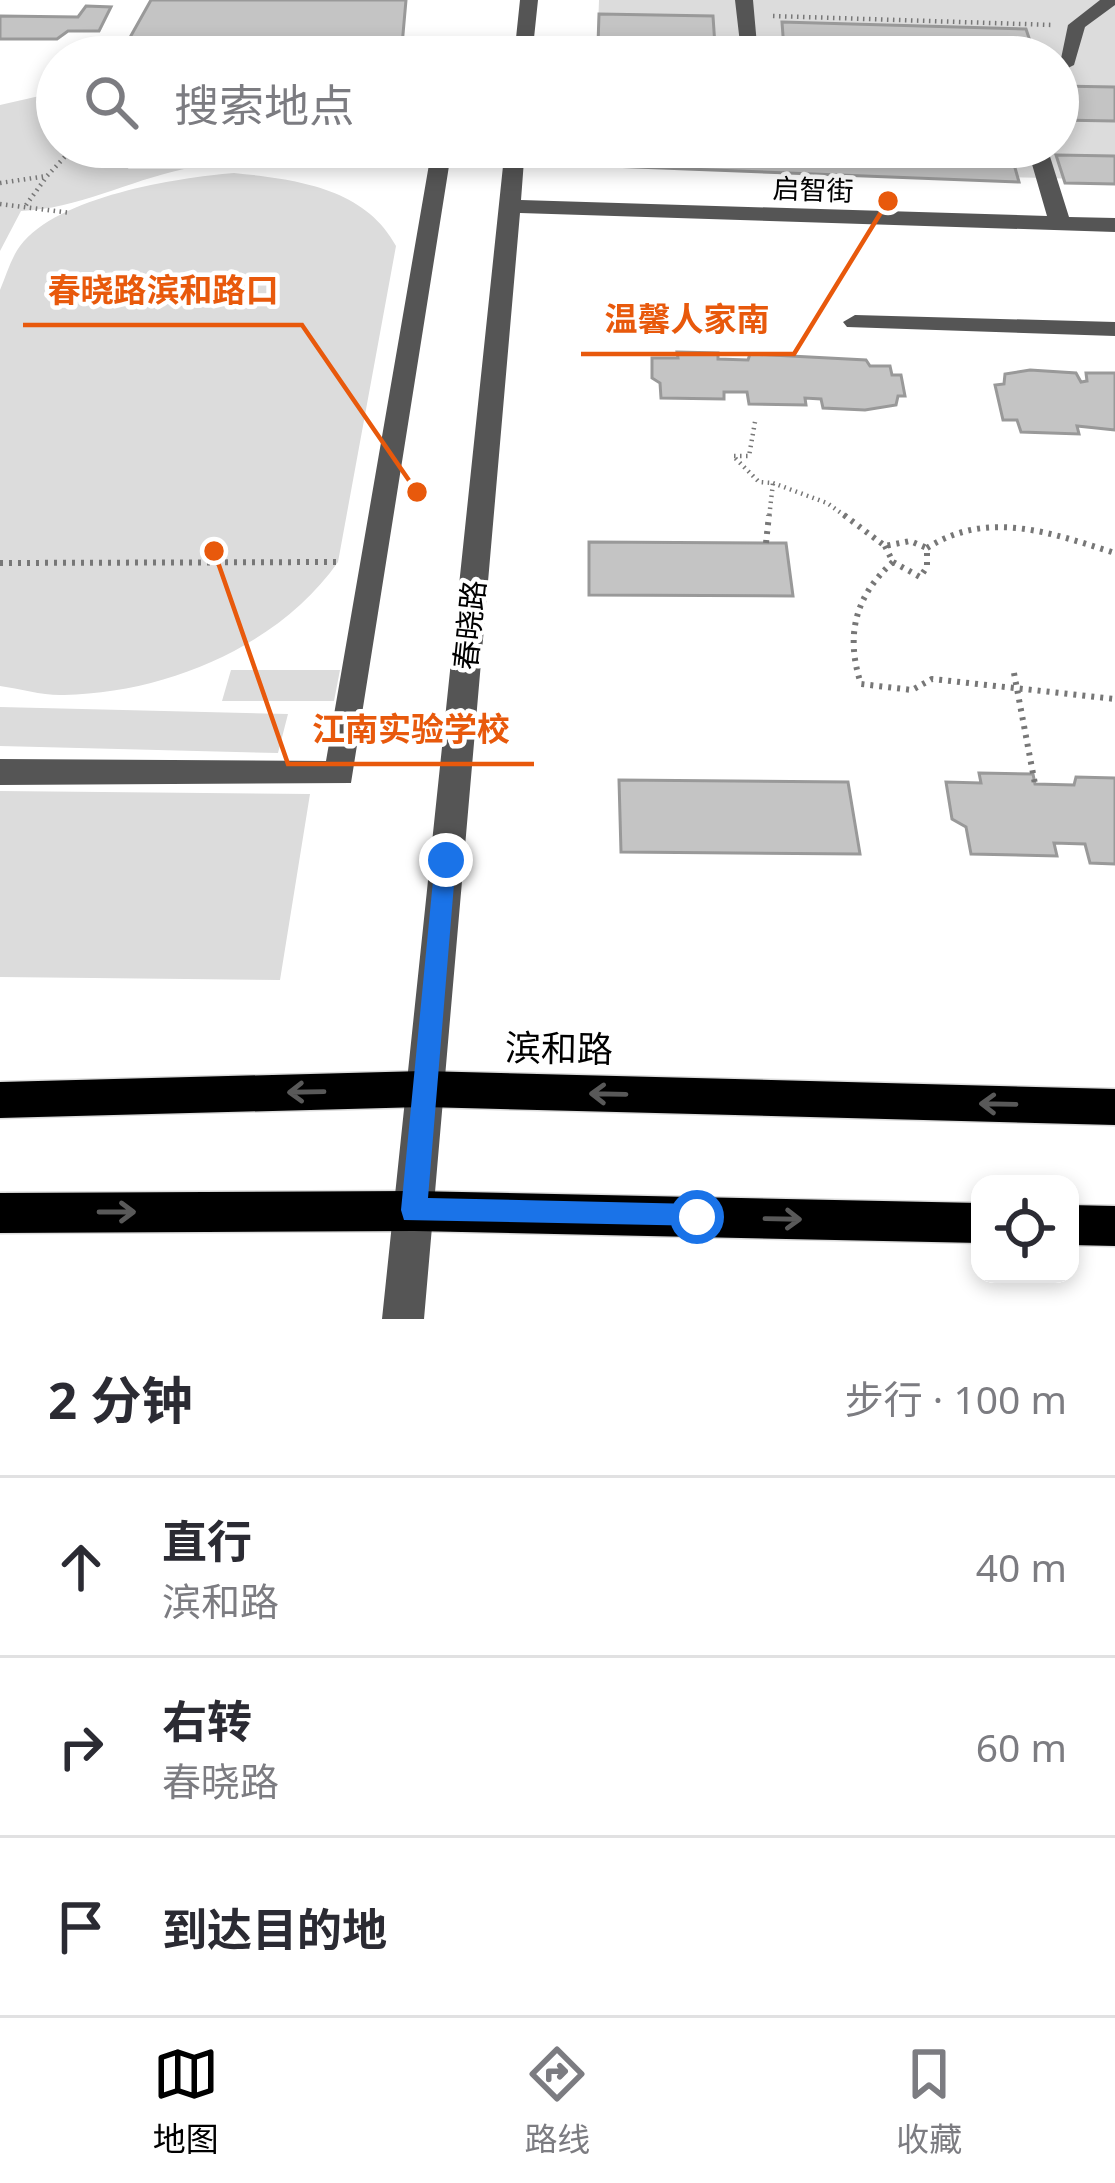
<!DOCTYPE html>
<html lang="zh">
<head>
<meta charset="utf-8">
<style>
  :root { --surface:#fff; --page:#f2f2f3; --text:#2b2b33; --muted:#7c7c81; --line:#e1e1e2; --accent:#000 }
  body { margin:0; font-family:"Noto Sans","Noto Sans SC",sans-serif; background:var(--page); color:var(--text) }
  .controls { position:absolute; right:36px; bottom:36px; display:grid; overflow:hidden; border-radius:24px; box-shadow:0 6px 18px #0003 }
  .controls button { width:108px; height:108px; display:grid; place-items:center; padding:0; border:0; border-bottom:3px solid var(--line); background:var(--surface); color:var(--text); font:60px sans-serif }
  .stop { position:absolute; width:36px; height:36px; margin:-27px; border:9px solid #1a73e8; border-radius:50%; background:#fff }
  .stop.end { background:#1a73e8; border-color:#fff; box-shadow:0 3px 12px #0008 }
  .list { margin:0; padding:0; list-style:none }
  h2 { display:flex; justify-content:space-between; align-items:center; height:156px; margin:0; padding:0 48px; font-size:51px }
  h2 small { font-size:39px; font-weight:400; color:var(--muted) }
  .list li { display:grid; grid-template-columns:78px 1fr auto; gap:36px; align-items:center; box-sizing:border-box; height:180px; padding:0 48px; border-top:3px solid var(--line) }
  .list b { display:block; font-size:45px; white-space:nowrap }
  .list p { margin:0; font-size:39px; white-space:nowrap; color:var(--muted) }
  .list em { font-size:39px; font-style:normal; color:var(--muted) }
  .icon { flex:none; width:66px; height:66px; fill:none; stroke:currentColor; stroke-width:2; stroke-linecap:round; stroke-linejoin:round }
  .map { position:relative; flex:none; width:1115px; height:1319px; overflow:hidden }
  .search { position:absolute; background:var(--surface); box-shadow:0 6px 18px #0003; left:36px; right:36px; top:36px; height:132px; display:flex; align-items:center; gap:30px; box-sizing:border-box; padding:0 42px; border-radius:66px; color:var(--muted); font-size:45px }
  .sheet { height:696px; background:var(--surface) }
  nav { display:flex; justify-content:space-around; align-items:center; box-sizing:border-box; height:168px; border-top:3px solid var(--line); background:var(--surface); font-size:33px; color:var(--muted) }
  nav a { display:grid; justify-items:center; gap:6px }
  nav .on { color:var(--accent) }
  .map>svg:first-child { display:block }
</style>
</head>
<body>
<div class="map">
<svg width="1115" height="1319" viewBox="0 0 1115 1319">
  <rect width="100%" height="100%" fill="#fff"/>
  <path fill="#dcdcdc" d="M599,0H1115V180L592,166L593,147H1058V57H597Z
    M57,92V147H137L128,169H184C128,181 77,209 21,211L0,251V105Z
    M234,173C293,179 365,187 396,246L338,562C279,646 167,693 64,695C44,696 21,689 0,686V290C6,276 11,258 20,246C58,196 176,178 234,173Z
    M231,670H340L334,701H222Z
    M0,707L288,714L278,753L0,746Z
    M0,791L310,794L280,980L0,977Z"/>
  <path fill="#c4c4c4" stroke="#999" stroke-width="3" d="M151,0H406L401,57H119Z
    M86,6L111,7L99,31H68L57,39H0V16L78,17Z
    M599,14L713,16L715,46L598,44Z
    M782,22L1026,29L1035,56L784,49Z
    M1058,86L1115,87V121L1058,120Z
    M612,147L1010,150L1019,182L611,166Z
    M1056,155L1115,156V184L1065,183Z
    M677,352L718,353V359L748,360L750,354L866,360L870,366H890L892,375H901L905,396H898L896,405L865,410L823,408L821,399L805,398L806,405L749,404L747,392H724V399L661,398L660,383L652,378V358H678Z
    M1030,370L1076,373L1081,382L1087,381L1086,373H1115V430L1077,426L1079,434L1021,432L1017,420H1003L995,385L1004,384L1005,374Z
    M589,542L786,543L793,596L589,595Z
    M979,773L1033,774L1035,784L1074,785L1076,777L1115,778V864L1090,863L1085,844L1054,843L1057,856L971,854L966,827L952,819L946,782L981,783Z
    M619,780L848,782L860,854L621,852Z"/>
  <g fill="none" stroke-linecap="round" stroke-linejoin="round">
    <g stroke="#dbdbdb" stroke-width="3">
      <path id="major" d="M423,1071L1115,1089V1125L423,1107L0,1118V1082Z
        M414,1191L980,1203V1243L414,1231L0,1233V1193Z
        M1070,1205L1115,1206V1246L1070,1245Z"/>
    </g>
    <path stroke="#777" stroke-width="4.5" stroke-dasharray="1.5 4.5" stroke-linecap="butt" d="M773,16L1054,25
      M0,183L47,176L74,147
      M0,204L71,213
      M26,205L45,179
      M755,422L749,456H733L759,482L773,483L769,518
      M773,483L827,503L848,518"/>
    <path stroke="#777" stroke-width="6" stroke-dasharray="3 6" stroke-linecap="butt" d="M844,515L885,546L910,541L927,548
      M766,543L769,515
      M885,546L893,562C855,596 845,635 861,684L912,690L932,679L1115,699
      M927,548C988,509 1051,533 1115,553
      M893,562L920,577L927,567V548
      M0,563L338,562
      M1014,673L1035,784"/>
    <path fill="#555" fill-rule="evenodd" d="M520,0H538L532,57H514Z
      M735,0H753L757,45L781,57L741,52Z
      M1100,0H1115V5L1085,27L1074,65L1058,73L1068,25Z
      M432,147H452L351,783L0,785V759L326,761Z
      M505,147H525L521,200L1047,216L1027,147H1047L1069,217L1115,218V232L520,213L424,1319H382Z
      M855,315L1115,322V336L847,327L843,322Z"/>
    <use href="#major" fill="#000" fill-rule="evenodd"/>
  </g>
  <defs><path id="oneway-shaft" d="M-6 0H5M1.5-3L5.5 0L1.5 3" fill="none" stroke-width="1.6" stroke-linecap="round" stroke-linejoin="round" transform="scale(3)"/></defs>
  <g stroke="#595959">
    <use href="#oneway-shaft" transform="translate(306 1092) rotate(179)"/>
    <use href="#oneway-shaft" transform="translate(608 1094) rotate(-179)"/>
    <use href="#oneway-shaft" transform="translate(998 1104) rotate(-179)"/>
    <use href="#oneway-shaft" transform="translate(117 1212)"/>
    <use href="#oneway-shaft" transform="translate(783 1219) rotate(1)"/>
  </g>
  <path fill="#1a73e8" d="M446,851L456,860L428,1198L697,1204L710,1217L706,1226L404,1220L401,1210L435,860Z"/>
  <g text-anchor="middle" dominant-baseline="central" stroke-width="9" stroke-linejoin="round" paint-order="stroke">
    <g font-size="27" fill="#000" stroke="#fff">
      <text transform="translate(813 189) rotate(2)">启智街</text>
    </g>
    <g font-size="30" fill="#000" stroke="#fff">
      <text transform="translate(469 625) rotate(-84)">春晓路</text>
    </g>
    <g font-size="36" fill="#000" stroke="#fff">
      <text transform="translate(559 1048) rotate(1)">滨和路</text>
    </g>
  </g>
  <path fill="none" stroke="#e8590c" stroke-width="4.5" d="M417 492L302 325H23M888 201L794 354H581M214 551L288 764H534"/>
  <g fill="#e8590c" stroke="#fff" stroke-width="4.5">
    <circle cx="417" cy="492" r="12"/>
    <circle cx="888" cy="201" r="12"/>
    <circle cx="214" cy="551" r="12"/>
  </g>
  <g font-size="33" text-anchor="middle" font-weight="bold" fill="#e8590c" stroke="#fff" stroke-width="9" stroke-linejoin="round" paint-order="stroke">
    <text x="163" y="302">春晓路滨和路口</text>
    <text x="687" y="331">温馨人家南</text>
    <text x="411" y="741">江南实验学校</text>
  </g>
</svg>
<div class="controls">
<button><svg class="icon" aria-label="locate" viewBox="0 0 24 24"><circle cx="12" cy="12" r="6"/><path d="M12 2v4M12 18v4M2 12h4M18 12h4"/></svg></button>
</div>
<div class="stop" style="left:697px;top:1217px"></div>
<div class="stop end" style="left:446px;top:860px"></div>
<div class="search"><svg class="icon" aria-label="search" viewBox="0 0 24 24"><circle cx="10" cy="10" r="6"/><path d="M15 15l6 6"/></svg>搜索地点</div>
</div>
<section class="sheet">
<h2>2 分钟<small>步行 · 100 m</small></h2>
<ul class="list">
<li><svg class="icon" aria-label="ahead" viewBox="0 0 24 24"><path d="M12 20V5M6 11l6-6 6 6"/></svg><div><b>直行</b><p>滨和路</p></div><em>40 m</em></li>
<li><svg class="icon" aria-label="right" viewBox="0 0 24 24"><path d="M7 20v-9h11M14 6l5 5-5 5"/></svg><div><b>右转</b><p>春晓路</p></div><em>60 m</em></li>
<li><svg class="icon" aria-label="arrive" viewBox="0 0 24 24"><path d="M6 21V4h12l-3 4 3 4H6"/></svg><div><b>到达目的地</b></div></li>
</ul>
</section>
<nav>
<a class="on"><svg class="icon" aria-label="map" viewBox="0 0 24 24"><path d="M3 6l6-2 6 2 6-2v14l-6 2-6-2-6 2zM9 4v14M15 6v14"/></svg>地图</a>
<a><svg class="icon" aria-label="directions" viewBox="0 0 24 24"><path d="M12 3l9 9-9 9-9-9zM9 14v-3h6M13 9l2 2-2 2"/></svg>路线</a>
<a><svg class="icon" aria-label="saved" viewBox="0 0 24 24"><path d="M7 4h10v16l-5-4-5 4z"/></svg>收藏</a>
</nav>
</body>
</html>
